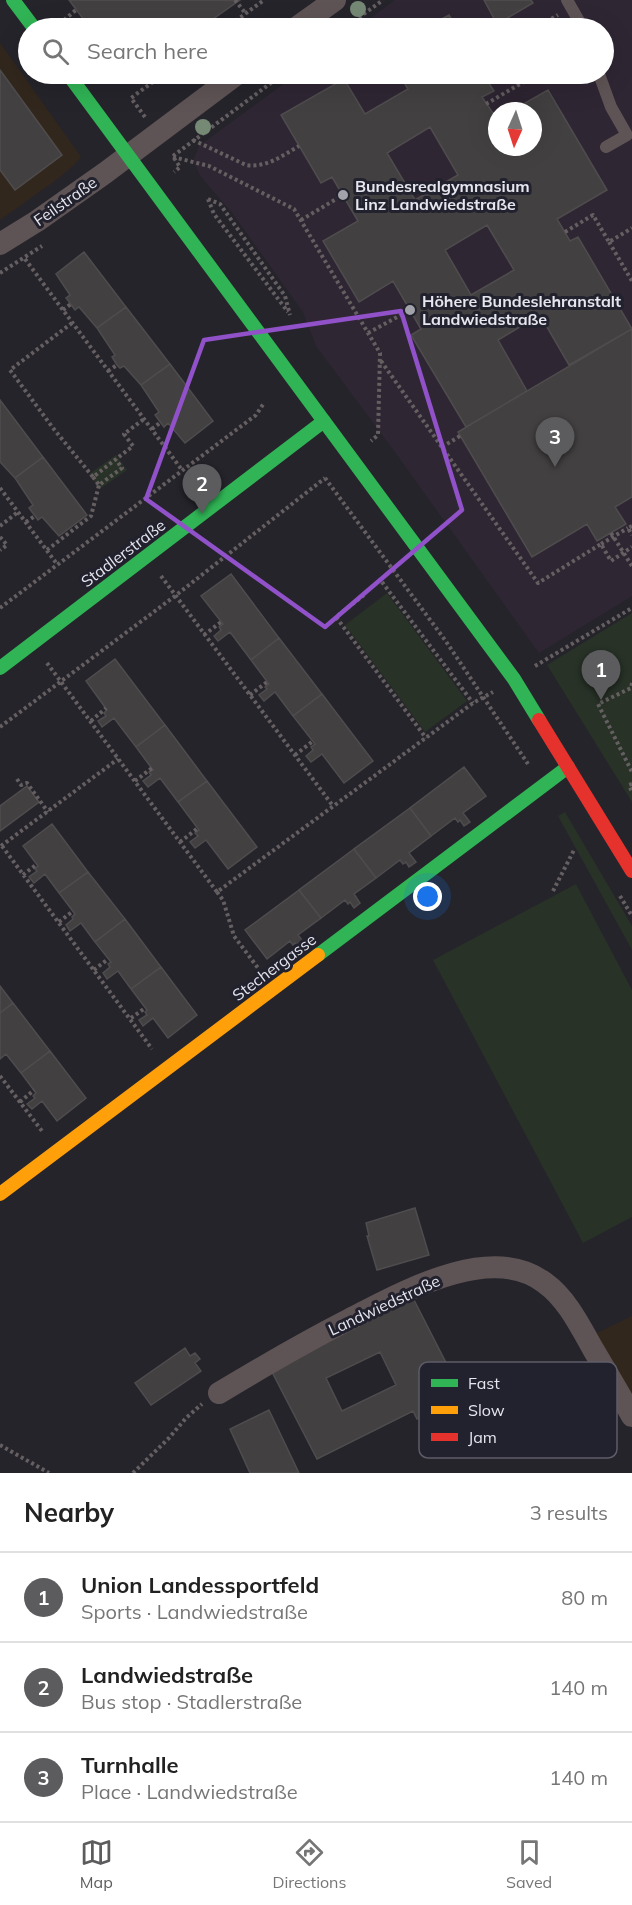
<!DOCTYPE html>
<html lang="en">
<head>
<meta charset="utf-8">
<style>
  :root { --surface:#fff; --page:#f6f6f6; --text:#222; --muted:#767676; --line:#e0e0e0; --accent:#5c5c5f }
  body { margin:0; font-family:Mulish,sans-serif; background:var(--page); color:var(--text) }
  .compass { position:absolute; left:488px; top:102px; width:54px; height:54px; border-radius:50%; background:var(--surface); box-shadow:0 6px 24px #0002; rotate:183deg }
  .you { position:absolute; left:428px; top:897px; width:21px; height:21px; margin:-15px; border:4px solid #fff; border-radius:50%; background:#1a73e8; box-shadow:0 0 0 9px #1a73e833 }
  .badge { display:grid; place-items:center; width:39px; height:39px; border-radius:50%; background:var(--accent); color:#fff; font-size:20px; font-weight:700 }
  .pin { position:absolute; translate:-50% -50px; filter:drop-shadow(0 2px 3px #0008) }
  .pin::after { content:''; position:absolute; top:32px; width:21px; height:18px; background:inherit; clip-path:polygon(0 0,100% 0,50% 100%) }
  .list { margin:0; padding:0; list-style:none }
  h2 { display:flex; justify-content:space-between; align-items:center; height:78px; margin:0; padding:0 24px; font-size:26px }
  h2 small { font-size:20px; font-weight:400; color:var(--muted) }
  .list li { display:grid; grid-template-columns:39px 1fr auto; gap:18px; align-items:center; box-sizing:border-box; height:90px; padding:0 24px; border-top:2px solid var(--line) }
  .list b { display:block; font-size:22px; white-space:nowrap }
  .list p { margin:0; font-size:20px; white-space:nowrap; color:var(--muted) }
  .list em { font-size:20px; font-style:normal; color:var(--muted) }
  .icon { flex:none; width:33px; height:33px; fill:none; stroke:currentColor; stroke-width:2; stroke-linecap:round; stroke-linejoin:round }
  .map { position:relative; flex:none; width:632px; height:1473px; overflow:hidden }
  .search { position:absolute; background:var(--surface); box-shadow:0 6px 24px #0002; left:18px; right:18px; top:18px; height:66px; display:flex; align-items:center; gap:15px; box-sizing:border-box; padding:0 21px; border-radius:33px; color:var(--muted); font-size:22px }
  .sheet { height:348px; background:var(--surface) }
  nav { display:flex; justify-content:space-around; align-items:center; box-sizing:border-box; height:84px; border-top:2px solid var(--line); background:var(--surface); font-size:16px; color:var(--muted) }
  nav a { display:grid; justify-items:center; gap:3px }
  nav .on { color:var(--accent) }
  .map>svg:first-child { display:block }
</style>
</head>
<body>
<div class="map">
<svg width="632" height="1473" viewBox="0 0 632 1473">
  <rect width="100%" height="100%" fill="#25242b"/>
  <path fill="#32271c" d="M0,43L81,157L74,165L59,178L0,220Z
    M632,1316V1407L593,1335Z"/>
  <path fill="#2f2633" fill-rule="evenodd" d="M395,0H632V596L539,653L392,448L316,346L303,312L233,214L201,177L193,161L199,146L297,74H604V28H357ZM497,111H533V147H497Z"/>
  <path fill="#283227" d="M116,455L127,470L100,489L89,474Z
    M387,593L467,701L425,732L345,625Z
    M632,613V802L547,665Z
    M565,812L632,926V950L558,816Z
    M576,884L632,990V1217L583,1243L433,960Z"/>
  <path fill="#434041" stroke="#4f4c4e" stroke-width="1.5" fill-rule="evenodd" d="M69,0H240L200,28H90Z
    M484,0H531L533,3L497,24Z
    M449,15L457,28H425Z
    M0,70L62,155L15,190L0,170Z
    M123,74H139L129,81Z
    M399,74H483L494,91L482,97L497,119V147H533V111H511L548,90L607,190L557,219L570,241L578,237L632,329L569,365L540,315L498,340L527,391L466,427L411,335L421,329L393,281L359,302L323,241L358,221L332,177L321,183L281,115L344,79L365,114L408,89ZM430,127L458,175L415,200L387,153ZM487,225L514,270L471,295L445,250Z
    M84,252L126,307L97,328L79,307L75,310L66,298L70,295L56,274Z
    M126,307L170,364L141,385L124,366L120,368L117,365L112,357L115,355L97,328Z
    M632,329V497L615,507L626,524L597,541L587,524L532,557L458,432Z
    M170,364L213,421L185,443L168,423L164,427L155,415L159,412L141,385Z
    M0,400L43,457L15,478L0,462Z
    M43,457L87,515L59,536L42,517L38,520L29,508L33,505L15,478Z
    M231,574L279,638L251,660L230,632L218,641L214,636L221,630L219,627L223,624L201,596Z
    M279,638L322,694L293,716L275,692L264,701L259,695L267,689L265,687L269,684L251,660Z
    M115,659L165,725L136,747L114,718L102,727L98,721L106,716L104,713L107,710L86,681Z
    M322,694L373,761L344,783L322,754L311,762L306,756L313,750L311,747L315,744L293,716Z
    M165,725L207,781L178,802L160,778L148,787L143,781L151,775L149,772L153,770L136,747Z
    M464,767L486,796L463,813L470,822L464,826L460,820L458,822L455,818L431,836L410,808Z
    M207,781L257,847L228,869L206,840L195,848L190,842L198,836L195,833L199,830L178,802Z
    M27,786L39,802L0,831V806Z
    M410,808L431,836L409,853L416,862L409,867L406,862L403,864L400,860L376,878L354,849Z
    M52,824L88,872L59,893L45,874L34,883L29,877L37,871L35,869L38,866L23,846Z
    M354,849L376,878L354,894L360,903L354,908L350,902L348,904L345,900L321,918L299,890Z
    M88,872L125,919L95,942L81,923L70,931L66,925L73,919L72,917L75,914L59,893Z
    M299,890L321,918L298,935L305,944L299,948L295,943L293,945L290,941L267,959L245,930Z
    M125,919L161,967L131,989L118,971L107,979L103,973L110,967L108,964L111,962L95,942Z
    M161,967L197,1015L168,1038L153,1018L143,1026L139,1020L147,1015L145,1012L147,1010L131,989Z
    M0,986L13,1003L0,1013Z
    M13,1003L50,1051L21,1073L6,1054L0,1059V1013Z
    M50,1051L86,1098L57,1121L42,1101L32,1109L27,1104L35,1098L33,1096L36,1093L21,1073Z
    M415,1208L429,1255L377,1270L367,1236H369L366,1223Z
    M413,1298L463,1396L417,1419L413,1411L317,1459L271,1370ZM380,1352L396,1385L342,1411L326,1378Z
    M185,1348L190,1356L195,1353L200,1359L195,1363L201,1371L151,1405L135,1383Z
    M269,1410L299,1473H250L230,1429Z"/>
  <g fill="none" stroke-linecap="round" stroke-linejoin="round">
    <path stroke="#655f61" stroke-width="4" stroke-dasharray="3 3" stroke-linecap="butt" d="M235,0L246,14
      M64,20L76,10
      M226,28L264,0
      M344,28L383,0
      M536,28L558,15
      M148,74L153,82
      M520,74L524,81
      M486,104L537,74
      M145,117L131,98L164,74
      M193,140L246,165C266,168 282,156 299,146
      M173,156L283,74
      M173,157L209,166L294,209L380,353L378,435L371,441
      M174,158L180,167L174,172
      M208,199L220,204L285,296L290,315
      M208,199L214,214L288,312
      M301,220L343,195
      M565,232L593,215L609,242L632,228
      M609,242L632,281
      M25,259L182,470
      M0,273L42,246
      M63,310L71,304
      M72,323L10,370L53,428L93,477L133,446L124,434L144,419
      M368,333L410,310
      M381,361L538,583L601,544L611,561L632,547
      M108,371L117,365
      M152,429L161,422
      M442,447L460,436
      M93,477L99,485L122,468L116,460
      M325,478L445,640L528,764
      M0,488L57,564
      M26,522L35,516
      M0,526L18,512
      M632,526L628,528L632,535
      M611,533L632,566
      M0,537L7,545L0,550
      M601,544L628,528
      M47,550L91,516L99,485
      M161,576L333,806
      M382,582L473,703
      M364,595L336,617L426,738
      M0,608L256,415L264,403
      M204,635L221,622
      M47,663L217,892L473,703L493,692
      M535,666L632,608
      M632,683L631,688L598,704L632,772
      M250,695L267,682
      M91,721L106,708
      M0,727L175,596L325,478
      M295,755L313,741
      M17,779L21,785L27,783L48,812
      M135,781L152,768
      M632,784L629,785L632,792
      M180,842L198,828
      M1,846L118,759
      M2,846L152,1049
      M23,875L37,864
      M553,891L574,850
      M217,892L223,900L234,936L258,968
      M620,896L632,916
      M59,922L73,911
      M94,970L108,959
      M131,1018L145,1008
      M0,1076L42,1131
      M20,1102L34,1090
      M0,1445L49,1473
      M133,1473L169,1438L186,1418L202,1404"/>
    <path stroke="#5f5455" stroke-width="12" d="M567,0L583,28
      M599,74L611,107L627,135L606,147"/>
    <path stroke="#5f5455" stroke-width="22" d="M296,28L335,0
      M0,244L37,221L105,173L237,74
      M219,1393C262,1367 305,1342 350,1319C401,1293 491,1241 545,1283C567,1299 580,1326 593,1349C606,1371 619,1393 632,1416"/>
    <path stroke="#30b455" stroke-width="14" d="M13,0L34,28
      M68,74L514,679L539,720
      M0,668L324,421
      M318,955L568,767"/>
    <path stroke="#ff9f0a" stroke-width="14" d="M0,1194L318,955"/>
    <path stroke="#e5322d" stroke-width="14" d="M539,720L632,871"/>
  </g>
  <g fill="#758975">
    <circle cx="358" cy="9" r="8"/>
    <circle cx="203" cy="127" r="8"/>
  </g>
  <path fill="none" stroke="#9051c9" stroke-width="4.5" stroke-linejoin="round" d="M401,311L462,510L325,627L146,499L204,340Z"/>
  <g fill="#a2a2aa" stroke="#22212e" stroke-width="2">
    <circle cx="343" cy="195" r="6"/>
    <circle cx="410" cy="310" r="6"/>
  </g>
  <g text-anchor="middle" dominant-baseline="central" stroke-width="6" stroke-linejoin="round" paint-order="stroke">
    <g font-size="16" font-weight="bold" fill="#e6e6ef" stroke="#22212e" text-anchor="start">
      <text x="355" y="186">Bundesrealgymnasium<tspan x="355" dy="18">Linz Landwiedstraße</tspan></text>
      <text x="422" y="301">Höhere Bundeslehranstalt<tspan x="422" dy="18">Landwiedstraße</tspan></text>
    </g>
    <g font-size="16" fill="#e6e6ef" stroke="#22212e">
      <text transform="translate(65 201) rotate(-35)">Feilstraße</text>
      <text transform="translate(123 553) rotate(-37)">Stadlerstraße</text>
      <text transform="translate(274 967) rotate(-37)">Stechergasse</text>
      <text transform="translate(384 1305) rotate(-25)">Landwiedstraße</text>
    </g>
  </g>
  <rect x="419" y="1362" width="198" height="96" rx="9" fill="#22212e" stroke="#5d5c68" stroke-width="1.5"/>
  <rect x="431" y="1379" width="27" height="8" fill="#30b455"/>
  <rect x="431" y="1406" width="27" height="8" fill="#ff9f0a"/>
  <rect x="431" y="1433" width="27" height="8" fill="#e5322d"/>
  <g font-size="16" fill="#e6e6ef">
    <text x="468" y="1389">Fast</text>
    <text x="468" y="1416">Slow</text>
    <text x="468" y="1443">Jam</text>
  </g>
</svg>
<svg class="compass" viewBox="-18 -18 36 36"><path d="M0-13l5 13h-10z" fill="#e53935"/><path d="M0 13l5-13h-10z" fill="#767676"/></svg>
<div class="you"></div>
<div class="pin badge" style="left:601px;top:700px">1</div>
<div class="pin badge" style="left:202px;top:514px">2</div>
<div class="pin badge" style="left:555px;top:467px">3</div>
<div class="search"><svg class="icon" aria-label="search" viewBox="0 0 24 24"><circle cx="10" cy="10" r="6"/><path d="M15 15l6 6"/></svg>Search here</div>
</div>
<section class="sheet">
<h2>Nearby<small>3 results</small></h2>
<ul class="list">
<li><span class="badge">1</span><div><b>Union Landessportfeld</b><p>Sports · Landwiedstraße</p></div><em>80 m</em></li>
<li><span class="badge">2</span><div><b>Landwiedstraße</b><p>Bus stop · Stadlerstraße</p></div><em>140 m</em></li>
<li><span class="badge">3</span><div><b>Turnhalle</b><p>Place · Landwiedstraße</p></div><em>140 m</em></li>
</ul>
</section>
<nav>
<a class="on"><svg class="icon" aria-label="map" viewBox="0 0 24 24"><path d="M3 6l6-2 6 2 6-2v14l-6 2-6-2-6 2zM9 4v14M15 6v14"/></svg>Map</a>
<a><svg class="icon" aria-label="directions" viewBox="0 0 24 24"><path d="M12 3l9 9-9 9-9-9zM9 14v-3h6M13 9l2 2-2 2"/></svg>Directions</a>
<a><svg class="icon" aria-label="saved" viewBox="0 0 24 24"><path d="M7 4h10v16l-5-4-5 4z"/></svg>Saved</a>
</nav>
</body>
</html>
